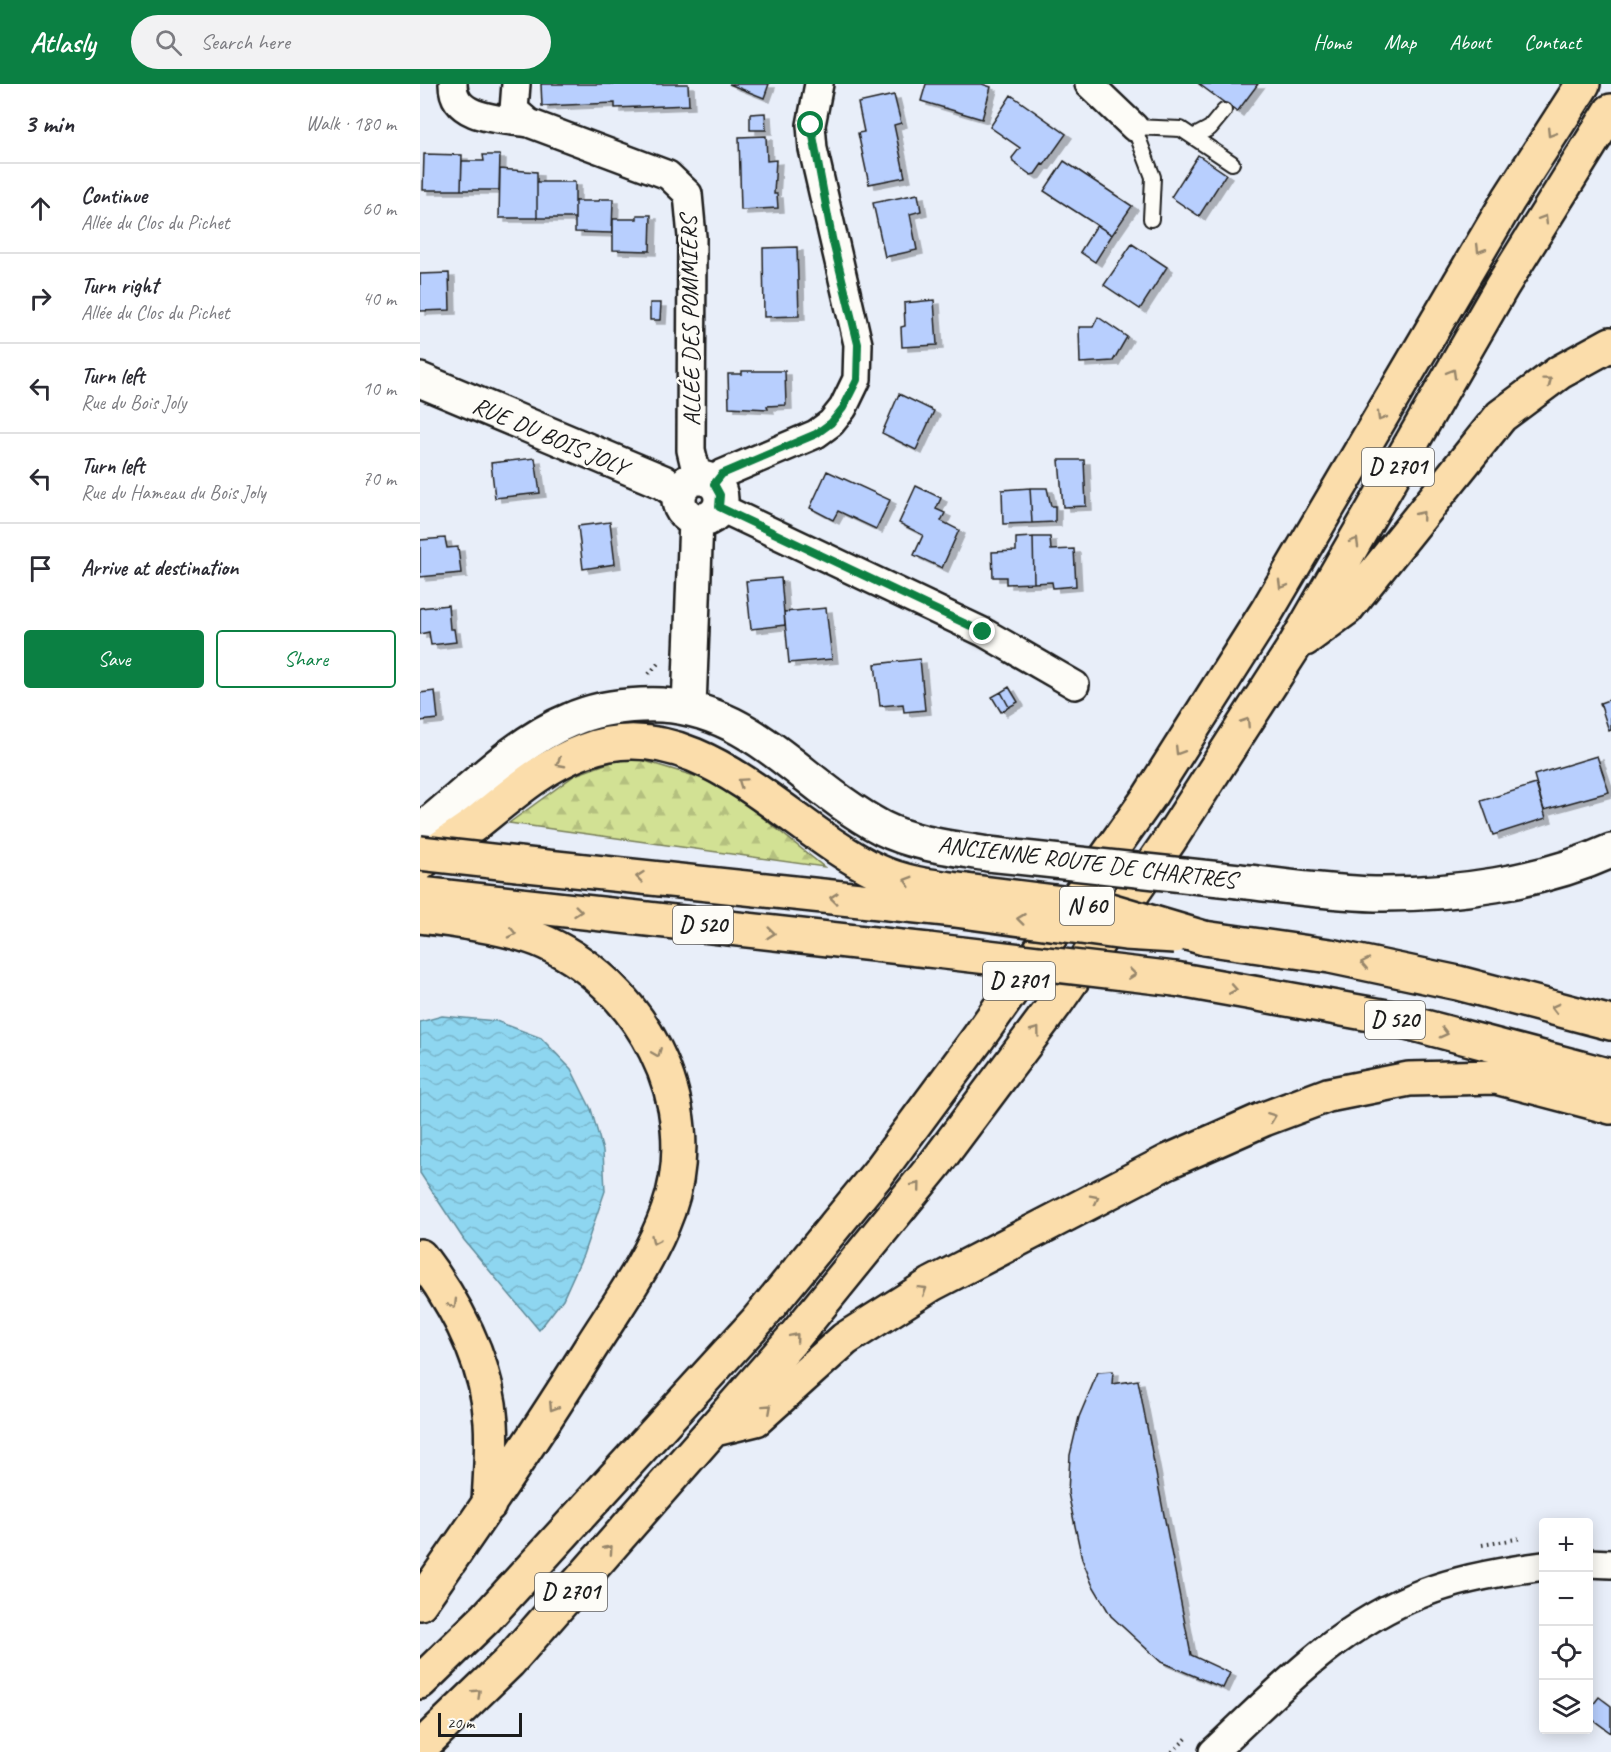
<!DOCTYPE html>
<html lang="en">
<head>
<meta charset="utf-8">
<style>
  :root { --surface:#fff; --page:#f2f2f3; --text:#2b2b33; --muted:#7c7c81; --line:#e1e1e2; --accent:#0b8043 }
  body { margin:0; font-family:Caveat,sans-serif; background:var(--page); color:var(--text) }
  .controls { position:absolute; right:18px; bottom:18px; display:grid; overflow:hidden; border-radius:6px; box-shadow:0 3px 15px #0003 }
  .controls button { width:54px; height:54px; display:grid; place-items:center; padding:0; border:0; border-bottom:2px solid var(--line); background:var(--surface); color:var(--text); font:30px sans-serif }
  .scale { position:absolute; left:18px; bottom:15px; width:84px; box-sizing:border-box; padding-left:6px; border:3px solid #1c1c1c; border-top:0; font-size:16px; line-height:21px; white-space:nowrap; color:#1c1c1c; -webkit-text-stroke:4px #fdfcf7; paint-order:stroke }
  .stop { position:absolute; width:18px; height:18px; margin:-14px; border:4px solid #0b8043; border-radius:50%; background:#fff }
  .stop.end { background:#0b8043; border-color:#fff; box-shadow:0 2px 6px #0008 }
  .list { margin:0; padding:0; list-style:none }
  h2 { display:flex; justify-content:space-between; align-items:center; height:78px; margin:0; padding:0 24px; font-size:26px }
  h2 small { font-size:20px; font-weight:400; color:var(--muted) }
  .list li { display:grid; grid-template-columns:39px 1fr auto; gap:18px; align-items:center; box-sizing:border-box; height:90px; padding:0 24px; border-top:2px solid var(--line) }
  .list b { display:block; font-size:22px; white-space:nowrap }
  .list p { margin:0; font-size:20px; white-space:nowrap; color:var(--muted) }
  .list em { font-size:20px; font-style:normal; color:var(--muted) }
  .actions { display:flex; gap:12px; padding:18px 24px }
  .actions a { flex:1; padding:14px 0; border:2px solid var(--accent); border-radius:6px; text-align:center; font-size:21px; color:var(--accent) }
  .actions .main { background:var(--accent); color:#fff }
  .icon { flex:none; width:33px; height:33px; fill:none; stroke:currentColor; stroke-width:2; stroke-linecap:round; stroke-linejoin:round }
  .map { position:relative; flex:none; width:1191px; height:1668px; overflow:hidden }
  header { display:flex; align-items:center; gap:36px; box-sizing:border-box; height:84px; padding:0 30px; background:var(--accent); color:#fff }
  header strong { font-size:28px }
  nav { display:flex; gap:33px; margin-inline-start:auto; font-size:21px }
  .search { width:420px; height:54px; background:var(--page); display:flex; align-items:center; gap:15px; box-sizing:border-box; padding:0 21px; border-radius:33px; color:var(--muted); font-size:22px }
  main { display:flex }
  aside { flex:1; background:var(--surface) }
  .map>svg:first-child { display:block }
</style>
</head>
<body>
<header>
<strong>Atlasly</strong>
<div class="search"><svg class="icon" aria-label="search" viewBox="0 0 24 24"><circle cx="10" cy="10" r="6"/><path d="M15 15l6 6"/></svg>Search here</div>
<nav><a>Home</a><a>Map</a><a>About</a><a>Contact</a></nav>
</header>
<main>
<aside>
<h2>3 min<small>Walk · 180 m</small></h2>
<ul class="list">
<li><svg class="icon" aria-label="ahead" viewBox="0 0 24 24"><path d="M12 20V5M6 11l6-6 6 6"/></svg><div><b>Continue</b><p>Allée du Clos du Pichet</p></div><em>60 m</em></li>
<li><svg class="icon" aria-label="right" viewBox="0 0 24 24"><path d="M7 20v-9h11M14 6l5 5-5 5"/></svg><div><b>Turn right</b><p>Allée du Clos du Pichet</p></div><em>40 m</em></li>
<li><svg class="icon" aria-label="left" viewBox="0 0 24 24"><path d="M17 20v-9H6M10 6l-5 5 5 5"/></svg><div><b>Turn left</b><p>Rue du Bois Joly</p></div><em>10 m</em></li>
<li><svg class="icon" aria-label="left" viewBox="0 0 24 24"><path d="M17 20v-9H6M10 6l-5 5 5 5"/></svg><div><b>Turn left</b><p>Rue du Hameau du Bois Joly</p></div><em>70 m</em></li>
<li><svg class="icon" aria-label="arrive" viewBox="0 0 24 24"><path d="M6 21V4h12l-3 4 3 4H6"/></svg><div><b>Arrive at destination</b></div></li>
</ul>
<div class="actions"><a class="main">Save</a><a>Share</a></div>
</aside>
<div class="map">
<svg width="1191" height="1668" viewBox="0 0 1191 1668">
  <defs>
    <pattern id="forest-firs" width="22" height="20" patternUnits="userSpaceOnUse" patternTransform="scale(1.5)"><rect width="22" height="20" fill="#d2e194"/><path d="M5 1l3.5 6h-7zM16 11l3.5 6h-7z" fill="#b4c07f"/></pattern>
    <pattern id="water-waves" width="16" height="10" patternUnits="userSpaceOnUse" patternTransform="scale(1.5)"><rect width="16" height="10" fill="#8ed6f0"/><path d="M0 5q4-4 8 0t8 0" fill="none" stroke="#7ab7cd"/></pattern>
    <filter id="shadow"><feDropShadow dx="6" dy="4" stdDeviation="0" flood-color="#0004"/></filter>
  </defs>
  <rect width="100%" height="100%" fill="#e8eef9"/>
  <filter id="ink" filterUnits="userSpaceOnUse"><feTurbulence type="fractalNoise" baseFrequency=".0167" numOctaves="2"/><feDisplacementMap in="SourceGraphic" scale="12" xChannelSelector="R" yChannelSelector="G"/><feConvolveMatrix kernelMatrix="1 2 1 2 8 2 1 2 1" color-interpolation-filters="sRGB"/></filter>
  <g filter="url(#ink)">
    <path fill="url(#forest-firs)" stroke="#777e58" stroke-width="1.5" d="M208,672L301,700L404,783L89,739L155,691Z"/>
    <path fill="url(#water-waves)" stroke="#608c9b" stroke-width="1.5" d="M22,932L76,937L121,954L151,985L171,1025L183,1067L185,1107L163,1171L143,1215L119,1246L44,1156L0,1089V938Z"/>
    <path fill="#b8cffe" stroke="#1c1c1c" stroke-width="1.5" filter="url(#shadow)" d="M121,0H268L269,21L195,24V19L122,22Z
      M309,0H349L344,14Z
      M506,0H562L571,3L562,35L501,17Z
      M779,0H838L817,28Z
      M474,11L481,39L474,41L485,93L449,100L438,49L444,48L438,19Z
      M591,11L646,50L624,81L622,80L615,90L611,91L593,78L592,74L600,64L570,43Z
      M345,29L346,46H330V30Z
      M346,52L347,77L356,76L354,110H357L358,124L321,126L319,53Z
      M4,70L42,71L41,106H3Z
      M63,71H80L79,106H41L42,77H64Z
      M778,71L806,90L779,132L751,113Z
      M644,77L712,122L692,151L624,107Z
      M80,85L117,88V134H79Z
      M117,98H155V134H117Z
      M498,110L501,127L490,130L497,166L465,173L453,119Z
      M180,115H193L192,149L155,148V117H179Z
      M217,131H231L230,167L193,166V135H217Z
      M677,141L692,151L675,178L660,168Z
      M712,160L747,183L720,225L684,201Z
      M377,163L379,232L344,233L343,164Z
      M29,189L30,226L0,227V190Z
      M514,216L517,261L482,263L481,243L485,242L484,219Z
      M230,219H241L240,236H230Z
      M678,233L707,253L693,277L660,279L659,243H673Z
      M322,287H365L366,321L347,322L348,325L309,323L308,290H322Z
      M479,310L514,327L496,366L462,349Z
      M115,374L120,409L75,414L71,379Z
      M639,376H664L666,422L643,423Z
      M407,387L470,416L456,445L418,427L413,436L390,424Z
      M496,402L521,414L516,425L525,429L521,437L539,446L522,484L494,471L503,451L479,439Z
      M610,404L612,439L583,440L582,406Z
      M610,404H627L631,422H635V438L612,439Z
      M190,438L195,480L163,485L158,442Z
      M613,453L614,499L586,500V493H573L572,468L596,467V454Z
      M613,453H630L631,466L654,465L656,502L633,504L632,498L614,499Z
      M25,454L27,464L38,463L41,489L0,493V456Z
      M361,494L365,541L331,545L326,497Z
      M28,521L30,545H34L36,558L11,561L9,548L0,550V524Z
      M406,524L412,575L369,579L364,528Z
      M500,575L505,626L484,628L483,620L460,622L455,580Z
      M589,603L598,618L589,623L581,608Z
      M15,607L18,635L0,637V609Z
      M581,608L589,623L581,628L572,613Z
      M1191,615V646L1189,647L1180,619Z
      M1177,672L1189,708L1124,726L1114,691Z
      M1116,700L1126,734L1073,751L1061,717Z
      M693,1287L692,1300L718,1296L771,1571L810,1589L803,1604L741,1578L691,1532L672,1500L662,1475L648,1409L650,1371L659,1333L678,1288Z
      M1179,1613L1191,1622V1649L1168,1632V1627Z"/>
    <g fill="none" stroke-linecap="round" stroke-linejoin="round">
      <g stroke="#1c1c1c" stroke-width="18">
        <path id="service" d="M773,53L812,79
          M731,135L733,93L714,43L761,45L773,53L790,44L804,27"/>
      </g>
      <g stroke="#1c1c1c" stroke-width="32">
        <path id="minor" d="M33,0C33,36 82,35 109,39
          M96,0L94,26L109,39L248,91L268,110L272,153L271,366L278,395
          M669,0L714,43
          M294,400L302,390L396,350L411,339L423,324L437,295L438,260L393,65L391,41L399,0
          M299,423L563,548L655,601
          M1168,1479L1191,1480
          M793,1668C856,1609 920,1540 1003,1509C1042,1494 1083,1487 1124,1482"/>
      </g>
      <g stroke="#1c1c1c" stroke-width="38">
        <path id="tertiary" d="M0,296L243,398L259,409
          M259 415a21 21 0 1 1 42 0a21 21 0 1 1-42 0Z
          M269,623L276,436"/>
      </g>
      <g stroke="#1c1c1c" stroke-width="38">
        <path id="secondary" d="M0,747C46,711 95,658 150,636C172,626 197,622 221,621C327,615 377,699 462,744C494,760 533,764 568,770
          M819,797C864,802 909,809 955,810C1032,811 1120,799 1191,767"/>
      </g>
      <g stroke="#1c1c1c" stroke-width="38">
        <path id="primary" d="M98,780L535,826
          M0,810L508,866
          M784,854L910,872L1038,899L1191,939
          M755,895L967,933L1191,992"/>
      </g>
      <g stroke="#1c1c1c" stroke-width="38">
        <path id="trunk" d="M885,555L926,525L1081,332L1140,288L1191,260
          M0,780C17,765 37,753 55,740C89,713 123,682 164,667C276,624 365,743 457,787C485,800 516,803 546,807
          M0,832C35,836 85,843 117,855C220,897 286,1019 248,1127C231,1175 199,1219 171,1263C117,1350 59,1435 0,1519
          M0,1172C36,1220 67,1276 71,1338C73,1365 70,1393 69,1421
          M295,1345L336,1335L425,1255L512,1200L749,1077L844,1035L908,1011L989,995L1076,993L1191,1023
          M0,1598L66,1534L337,1237L459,1088L556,957L729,713L847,527L1089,115L1163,0
          M0,1664L89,1578L376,1251L516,1079L636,919L749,757L874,563L1082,202L1191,27"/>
      </g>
      <path stroke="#1c1c1c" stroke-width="4" stroke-dasharray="1.5 4.5" stroke-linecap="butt" d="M229,590L240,577
        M1062,1461L1102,1454
        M752,1668L769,1652"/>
      <use href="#service" stroke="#fdfcf7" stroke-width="14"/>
      <use href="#minor" stroke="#fdfcf7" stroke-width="27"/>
      <use href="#tertiary" stroke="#fdfcf7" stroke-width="33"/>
      <use href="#secondary" stroke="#fdfcf7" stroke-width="33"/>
      <use href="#primary" stroke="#fbddab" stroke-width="33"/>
      <use href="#trunk" stroke="#fbddab" stroke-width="33"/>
      <g stroke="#1c1c1c" stroke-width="38" stroke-linecap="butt">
        <path id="secondary-bridge" d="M568,770L819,797"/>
      </g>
      <g stroke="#1c1c1c" stroke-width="38" stroke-linecap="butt">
        <path id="primary-bridge" d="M0,769L98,780
          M535,826L705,849L755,852
          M508,866L755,895"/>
      </g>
      <g stroke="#1c1c1c" stroke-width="38" stroke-linecap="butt">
        <path id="trunk-bridge" d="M546,807L683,824L784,854"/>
      </g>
      <use href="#secondary-bridge" stroke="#fdfcf7" stroke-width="33"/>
      <use href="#primary-bridge" stroke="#fbddab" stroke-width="33"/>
      <use href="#trunk-bridge" stroke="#fbddab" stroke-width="33"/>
    </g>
    <defs><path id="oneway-chevron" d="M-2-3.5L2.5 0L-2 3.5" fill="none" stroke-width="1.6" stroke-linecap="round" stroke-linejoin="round" transform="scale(1.5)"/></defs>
    <g stroke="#97866b">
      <use href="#oneway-chevron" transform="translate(1131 49) rotate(122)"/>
      <use href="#oneway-chevron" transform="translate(1124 135) rotate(-59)"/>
      <use href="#oneway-chevron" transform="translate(1060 165) rotate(121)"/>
      <use href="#oneway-chevron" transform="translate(1032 289) rotate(-60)"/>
      <use href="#oneway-chevron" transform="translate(1128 297) rotate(-37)"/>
      <use href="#oneway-chevron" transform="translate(961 333) rotate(120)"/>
      <use href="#oneway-chevron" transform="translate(1001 431) rotate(-51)"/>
      <use href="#oneway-chevron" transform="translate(935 458) rotate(-60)"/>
      <use href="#oneway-chevron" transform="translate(862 501) rotate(120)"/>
      <use href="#oneway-chevron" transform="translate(826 638) rotate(-57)"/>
      <use href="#oneway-chevron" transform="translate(759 667) rotate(122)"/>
      <use href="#oneway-chevron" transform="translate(140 679) rotate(152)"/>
      <use href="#oneway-chevron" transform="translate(322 698) rotate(-145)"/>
      <use href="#oneway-chevron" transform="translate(220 793) rotate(-174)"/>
      <use href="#oneway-chevron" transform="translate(488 797) rotate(-163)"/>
      <use href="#oneway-chevron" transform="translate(414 814) rotate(-174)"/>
      <use href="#oneway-chevron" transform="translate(158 827) rotate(6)"/>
      <use href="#oneway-chevron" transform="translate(601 835) rotate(-173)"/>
      <use href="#oneway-chevron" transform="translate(92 849) rotate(13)"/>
      <use href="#oneway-chevron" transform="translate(351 849) rotate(6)"/>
      <use href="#oneway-chevron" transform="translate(945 879) rotate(-168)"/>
      <use href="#oneway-chevron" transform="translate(712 890) rotate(7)"/>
      <use href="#oneway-chevron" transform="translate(813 905) rotate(10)"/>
      <use href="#oneway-chevron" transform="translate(1135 924) rotate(-165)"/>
      <use href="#oneway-chevron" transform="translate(616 947) rotate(-53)"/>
      <use href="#oneway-chevron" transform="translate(1024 949) rotate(15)"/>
      <use href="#oneway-chevron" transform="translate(237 969) rotate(68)"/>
      <use href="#oneway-chevron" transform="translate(852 1033) rotate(-21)"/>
      <use href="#oneway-chevron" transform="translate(497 1102) rotate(-51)"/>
      <use href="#oneway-chevron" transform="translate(675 1115) rotate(-27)"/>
      <use href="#oneway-chevron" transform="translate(235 1156) rotate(115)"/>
      <use href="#oneway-chevron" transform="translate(503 1206) rotate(-32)"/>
      <use href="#oneway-chevron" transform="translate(33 1220) rotate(59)"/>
      <use href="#oneway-chevron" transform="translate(375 1253) rotate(-50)"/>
      <use href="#oneway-chevron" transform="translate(133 1323) rotate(122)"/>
      <use href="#oneway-chevron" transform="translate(348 1324) rotate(-42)"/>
      <use href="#oneway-chevron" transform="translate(189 1465) rotate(-48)"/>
      <use href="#oneway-chevron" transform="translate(57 1609) rotate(-44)"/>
    </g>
  </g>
  <g fill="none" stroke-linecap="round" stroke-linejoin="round" filter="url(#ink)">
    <path stroke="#0b8043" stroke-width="8" d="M391,41L412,154L438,260L437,296L423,324L411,339L396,350L302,390L294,400L300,411L299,423L563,548"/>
  </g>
  <g text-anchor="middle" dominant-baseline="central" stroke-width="5" stroke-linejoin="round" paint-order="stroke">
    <g fill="#fdfcf7" stroke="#605f5e" stroke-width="1.5">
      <rect x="942" y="364" width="72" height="38" rx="4.5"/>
      <rect x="640" y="803" width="54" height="38" rx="4.5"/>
      <rect x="253" y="822" width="60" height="38" rx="4.5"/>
      <rect x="563" y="878" width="72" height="38" rx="4.5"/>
      <rect x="945" y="917" width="60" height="38" rx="4.5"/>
      <rect x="115" y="1489" width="72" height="38" rx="4.5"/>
    </g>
    <g font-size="22" font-weight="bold" fill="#1c1c1c">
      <text x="978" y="383">D 2701</text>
      <text x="667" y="822">N 60</text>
      <text x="283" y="841">D 520</text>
      <text x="599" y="897">D 2701</text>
      <text x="975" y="936">D 520</text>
      <text x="151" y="1508">D 2701</text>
    </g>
    <g font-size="24" fill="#1c1c1c" stroke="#fdfcf7">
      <text transform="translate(270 237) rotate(-91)">ALLÉE DES POMMIERS</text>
      <text transform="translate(130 352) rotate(23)">RUE DU BOIS JOLY</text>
      <text transform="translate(667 778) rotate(7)">ANCIENNE ROUTE DE CHARTRES</text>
    </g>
  </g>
</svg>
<div class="controls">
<button>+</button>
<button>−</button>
<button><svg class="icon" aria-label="locate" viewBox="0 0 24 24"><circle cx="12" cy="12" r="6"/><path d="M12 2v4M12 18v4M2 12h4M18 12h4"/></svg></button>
<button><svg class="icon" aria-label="layers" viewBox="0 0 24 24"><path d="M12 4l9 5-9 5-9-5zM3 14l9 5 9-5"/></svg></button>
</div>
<div class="scale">20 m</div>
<div class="stop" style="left:391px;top:41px"></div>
<div class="stop end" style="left:563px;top:548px"></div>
</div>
</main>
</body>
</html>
